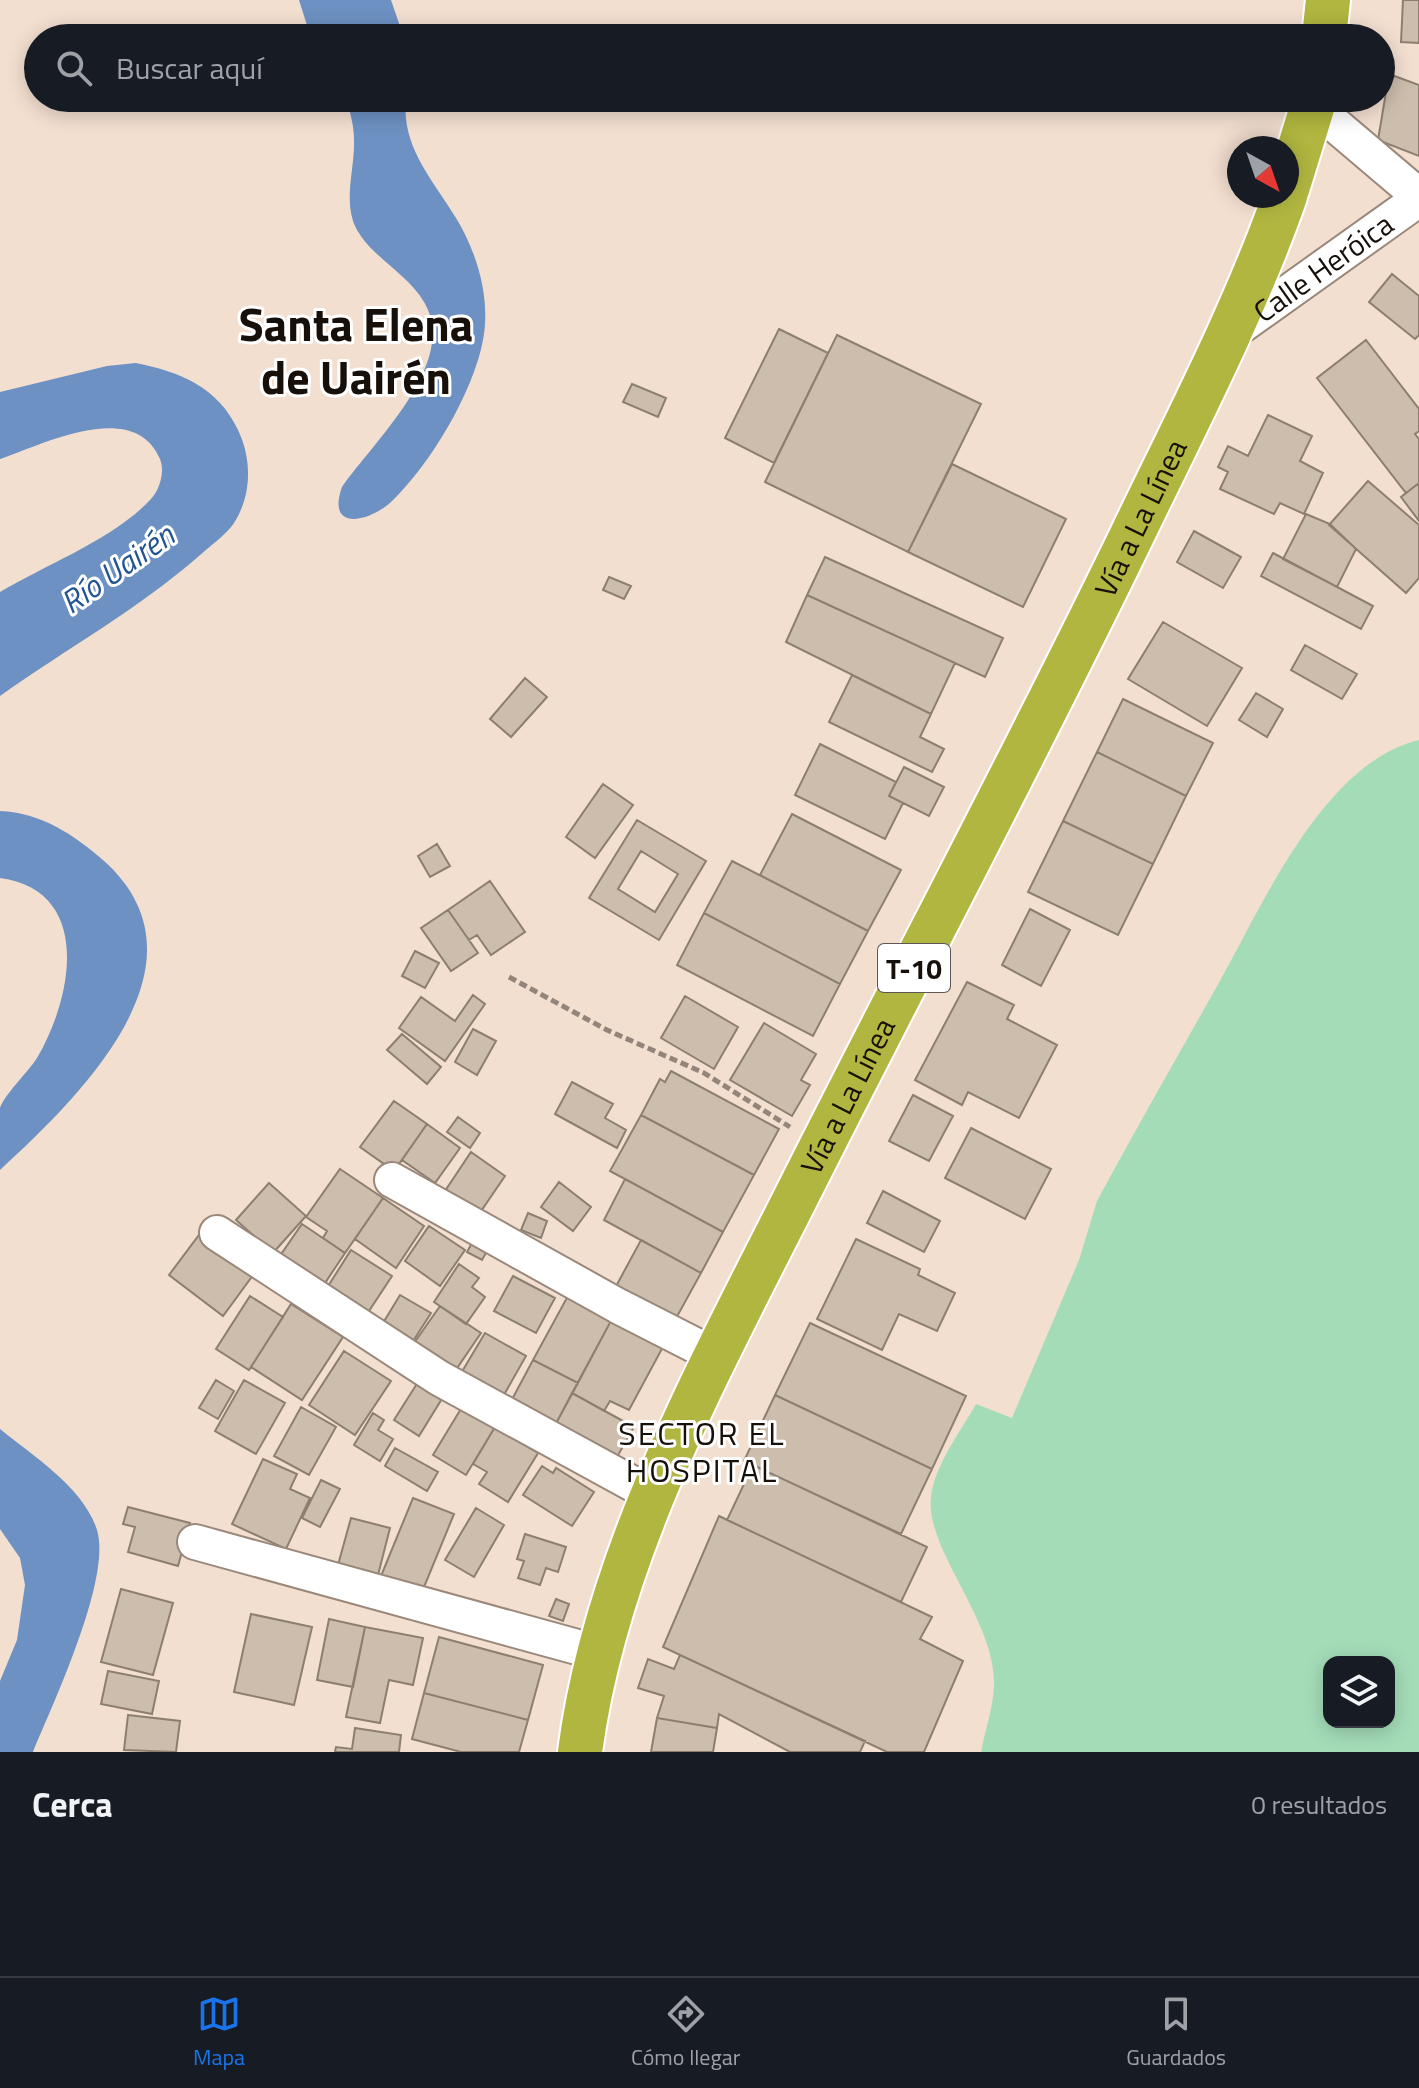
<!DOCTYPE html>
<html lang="es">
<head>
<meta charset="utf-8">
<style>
  :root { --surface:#171b24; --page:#242831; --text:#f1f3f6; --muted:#9ea1a6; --line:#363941; --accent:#1a73e8 }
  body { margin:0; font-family:"Titillium Web",sans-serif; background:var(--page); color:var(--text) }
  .controls { position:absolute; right:24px; bottom:24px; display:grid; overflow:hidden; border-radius:16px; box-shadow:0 4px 20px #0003 }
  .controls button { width:72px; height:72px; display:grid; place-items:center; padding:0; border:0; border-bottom:2px solid var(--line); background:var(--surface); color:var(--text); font:40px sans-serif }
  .compass { position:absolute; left:1227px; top:136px; width:72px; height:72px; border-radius:50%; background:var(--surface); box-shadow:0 4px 20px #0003; rotate:140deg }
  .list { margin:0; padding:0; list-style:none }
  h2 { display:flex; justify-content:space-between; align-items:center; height:104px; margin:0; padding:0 32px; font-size:34px }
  h2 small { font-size:26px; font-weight:400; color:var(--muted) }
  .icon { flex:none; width:44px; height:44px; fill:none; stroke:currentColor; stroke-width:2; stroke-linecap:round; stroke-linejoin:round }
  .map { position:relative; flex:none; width:1419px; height:1752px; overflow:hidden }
  .search { position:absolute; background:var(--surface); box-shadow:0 4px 20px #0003; left:24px; right:24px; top:24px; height:88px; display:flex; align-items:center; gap:20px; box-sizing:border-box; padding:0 28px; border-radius:44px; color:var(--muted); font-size:30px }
  .sheet { height:224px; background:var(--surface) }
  nav { display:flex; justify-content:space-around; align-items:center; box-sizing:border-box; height:112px; border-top:2px solid var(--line); background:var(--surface); font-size:22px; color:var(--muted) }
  nav a { display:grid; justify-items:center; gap:4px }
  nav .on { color:var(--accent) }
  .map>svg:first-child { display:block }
</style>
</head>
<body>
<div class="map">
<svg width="1419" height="1752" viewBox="0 0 1419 1752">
  <rect width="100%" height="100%" fill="#f3dfd0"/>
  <path fill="#a4dcb8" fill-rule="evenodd" d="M1419,740V1752H981C985,1730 995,1702 994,1680C992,1616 925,1548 931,1497C934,1466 961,1431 976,1404L1012,1418L1079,1260L1097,1201C1136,1129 1176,1059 1216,988C1261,909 1322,763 1419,740ZM1329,1662H1389V1722H1329Z"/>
  <path fill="#6c91c2" d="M299,0H391L404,38H311Z
    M346,98H406C401,147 432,178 456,218C477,252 491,299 483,340C473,393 430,465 391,502C369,522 326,532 342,487C373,442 460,362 424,302C408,274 373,258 357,230C342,202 355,170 354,140C354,125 350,112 346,98Z
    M136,363C180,372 218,387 238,430C252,459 252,495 234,523C226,535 210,546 199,556C137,610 66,649 0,696V592C47,564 114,539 151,499C160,489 165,472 160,459C134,398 44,444 0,459V392L107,366Z
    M0,811C41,813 73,834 103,860C219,963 78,1098 0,1170C0,1152 0,1125 0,1108C4,1095 28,1072 37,1058C72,999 94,891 0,878Z
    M0,1429C33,1456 84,1488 97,1530C112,1578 53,1704 33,1752H0V1681L17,1640L25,1585L20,1558L0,1529Z"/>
  <path fill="#ccbdac" stroke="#8d7f6f" stroke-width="2" fill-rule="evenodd" d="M1403,0H1419V43L1401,42Z
    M1389,74L1419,85V156L1378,140Z
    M1392,274L1419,296V335L1415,339L1369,302Z
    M779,329L828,353L774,463L725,438Z
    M837,335L981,404L908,552L765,482Z
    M1366,340L1419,409V431L1415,434L1419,439V483L1406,493L1317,378Z
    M632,384L666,398L658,417L623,402Z
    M1268,415L1312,436L1300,461L1323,473L1304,514L1280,503L1274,514L1220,489L1228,472L1218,467L1228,446L1248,456Z
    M952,464L1066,519L1023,607L908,552Z
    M1368,481L1419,525V578L1406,593L1329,525Z
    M1419,483V521L1401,497Z
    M1306,514L1330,524L1356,549L1337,587L1283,559Z
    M1194,531L1241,557L1223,588L1177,562Z
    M1273,553L1373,606L1361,629L1261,576Z
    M825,557L1003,638L985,677L807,595Z
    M609,577L631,586L624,599L603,590Z
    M807,595L955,663L931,714L786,642Z
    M1163,622L1242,668L1207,726L1128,679Z
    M1305,645L1357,674L1342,699L1291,670Z
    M852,675L931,714L920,737L944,749L932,772L829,722Z
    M525,678L547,697L511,737L490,719Z
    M1256,693L1283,709L1267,737L1239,720Z
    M1123,699L1213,743L1186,796L1097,752Z
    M820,744L896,782L889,796L903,803L885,839L795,795Z
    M1097,752L1186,796L1153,864L1063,821Z
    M904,767L944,787L929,816L889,796Z
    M603,784L633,805L595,858L566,837Z
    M792,814L901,870L868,931L760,875Z
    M637,820L706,861L659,940L589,898ZM641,851L678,874L655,912L618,889Z
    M1063,821L1153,864L1118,935L1028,892Z
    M437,844L450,866L430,877L418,856Z
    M732,861L868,931L840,984L704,913Z
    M490,881L525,932L491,955L477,935L469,940L448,910Z
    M1030,909L1070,930L1041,986L1002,965Z
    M448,910L478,953L451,971L421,928Z
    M704,913L840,984L813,1036L677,965Z
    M415,951L439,963L425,988L402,976Z
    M967,982L1014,1005L1007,1019L1057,1045L1019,1118L968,1092L962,1105L915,1080Z
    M473,995L485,1004L445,1061L399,1028L421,997L455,1021Z
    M685,996L738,1027L714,1069L661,1038Z
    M764,1023L816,1054L801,1080L810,1085L792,1116L730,1080Z
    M473,1029L496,1041L477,1075L455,1062Z
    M402,1034L441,1067L427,1084L387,1050Z
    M671,1071L779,1129L754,1175L641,1115L660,1079L665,1082Z
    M572,1082L613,1104L605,1118L626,1130L617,1148L555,1114Z
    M913,1095L953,1116L929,1161L889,1141Z
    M394,1101L427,1124L394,1171L360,1147Z
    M641,1115L754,1175L723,1232L610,1171Z
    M458,1117L480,1133L470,1148L447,1132Z
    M427,1124L460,1148L435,1183L402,1160Z
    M971,1128L1051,1169L1025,1219L945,1178Z
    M471,1152L505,1176L479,1214L445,1191Z
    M340,1169L383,1198L345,1253L323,1238L327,1231L306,1217Z
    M625,1179L723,1232L701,1273L604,1220Z
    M559,1182L591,1207L573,1231L541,1207Z
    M269,1183L306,1216L273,1253L236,1220Z
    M883,1191L940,1221L924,1252L867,1223Z
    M383,1198L424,1226L396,1268L355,1239Z
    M528,1213L547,1221L541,1238L521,1230Z
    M302,1224L345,1253L319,1292L275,1263Z
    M429,1226L465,1250L440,1286L405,1261Z
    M202,1231L256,1271L223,1316L169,1275Z
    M856,1239L920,1269L918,1275L955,1293L937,1331L899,1314L882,1350L817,1319Z
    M641,1240L701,1273L674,1322L614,1290Z
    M473,1241L488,1249L482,1260L467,1252Z
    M351,1250L392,1276L365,1317L325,1291Z
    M459,1264L479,1278L472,1287L485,1297L466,1324L434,1302Z
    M513,1276L555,1298L536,1333L494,1311Z
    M569,1294L613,1317L578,1383L533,1360Z
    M400,1295L431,1313L410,1346L380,1328Z
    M250,1296L283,1317L249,1370L216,1349Z
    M291,1304L343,1337L302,1400L251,1367Z
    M440,1306L481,1333L453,1374L412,1346Z
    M613,1317L664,1345L629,1410L610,1401L604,1411L572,1393Z
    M810,1323L966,1396L932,1469L775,1395Z
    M485,1333L526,1356L501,1400L460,1375Z
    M344,1351L391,1381L355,1435L309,1405Z
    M533,1360L578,1383L552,1431L508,1407Z
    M216,1380L234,1391L218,1419L199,1408Z
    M244,1380L285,1403L256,1454L215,1431Z
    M418,1382L443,1397L419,1436L394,1420Z
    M572,1393L634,1427L613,1464L552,1431Z
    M775,1395L932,1469L901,1534L744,1461Z
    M301,1407L336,1427L309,1475L274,1456Z
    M462,1407L495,1427L466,1475L433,1455Z
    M373,1413L384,1420L378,1430L393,1439L380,1461L354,1445Z
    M495,1427L538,1453L508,1502L479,1484L487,1472L473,1464Z
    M395,1448L438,1472L427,1491L385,1466Z
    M263,1459L297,1474L290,1489L310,1498L286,1549L232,1524Z
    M753,1465L927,1547L901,1602L727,1520Z
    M542,1466L553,1473L556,1468L594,1492L572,1526L523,1495Z
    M321,1480L340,1489L320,1527L302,1518Z
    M413,1498L454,1514L422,1592L381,1576Z
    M128,1507L190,1523L178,1566L128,1552L135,1527L123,1524Z
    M476,1508L504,1525L474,1577L445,1560Z
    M719,1516L932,1617L920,1639L963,1661L924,1752H887L663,1647Z
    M351,1518L390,1528L378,1575L338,1565Z
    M525,1534L566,1547L558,1572L546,1568L540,1585L518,1578L524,1561L517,1559Z
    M121,1589L173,1603L153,1675L101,1662Z
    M556,1599L569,1604L563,1621L549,1616Z
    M251,1614L312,1627L294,1705L234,1692Z
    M329,1619L365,1627L353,1687L317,1680Z
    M365,1627L423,1638L413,1685L389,1680L380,1723L346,1717Z
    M439,1637L543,1665L528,1720L424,1693Z
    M680,1655L865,1741L860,1752H790L719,1714L717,1728L657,1718L664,1696L638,1688L648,1659L674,1669Z
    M108,1671L159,1681L152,1714L101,1704Z
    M424,1693L528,1720L519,1752H461L412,1739Z
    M128,1715L180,1721L176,1752L124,1750Z
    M657,1718L717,1728L713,1752H651Z
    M355,1728L401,1735L399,1752H335L336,1747L352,1749Z"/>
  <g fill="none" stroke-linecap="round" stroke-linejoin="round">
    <g stroke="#9a887b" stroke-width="38">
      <g id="minor">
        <path d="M1313,106L1419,196"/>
        <path id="s1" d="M1227,336L1419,199"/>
        <path d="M392,1180L618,1306L716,1356"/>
        <path d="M217,1233L439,1378L655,1496"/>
        <path d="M195,1542L599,1653"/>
      </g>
    </g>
    <g stroke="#fff" stroke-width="48">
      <g id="trunk">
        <path d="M1324,38L1328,0"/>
        <path d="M1287,189L1315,98"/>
        <path id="s2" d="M580,1752C605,1559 707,1373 794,1201C906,978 1024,758 1133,533C1186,423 1244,312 1285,196"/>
      </g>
    </g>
    <path stroke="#94857b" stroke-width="5" stroke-dasharray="8 4" stroke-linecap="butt" d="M509,977L607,1030L704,1073L790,1127"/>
    <use href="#minor" stroke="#fff" stroke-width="34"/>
    <use href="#trunk" stroke="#b0b63f" stroke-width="44"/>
  </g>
  <g text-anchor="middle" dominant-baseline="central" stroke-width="6" stroke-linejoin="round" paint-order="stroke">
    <rect fill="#fff" stroke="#5c5754" stroke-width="2" x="878" y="944" width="72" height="48" rx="6"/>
    <g font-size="28" font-weight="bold" fill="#160f0a">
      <text x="914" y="968">T-10</text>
    </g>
    <g font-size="30" fill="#160f0a" stroke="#fff">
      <text stroke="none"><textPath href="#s1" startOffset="118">Calle Heróica</textPath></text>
      <text stroke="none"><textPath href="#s2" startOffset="1360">Vía a La Línea</textPath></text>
      <text stroke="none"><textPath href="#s2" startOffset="712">Vía a La Línea</textPath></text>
    </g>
    <g font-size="32" font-style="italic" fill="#215491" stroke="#fff">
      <text transform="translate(117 568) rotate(-35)">Río Uairén</text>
    </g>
    <g font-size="32" letter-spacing="2" fill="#160f0a" stroke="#fff">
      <text x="702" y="1433">SECTOR EL<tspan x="702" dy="37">HOSPITAL</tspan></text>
    </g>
    <g font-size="46" font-weight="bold" fill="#160f0a" stroke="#fff">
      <text x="356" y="324">Santa Elena<tspan x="356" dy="53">de Uairén</tspan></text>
    </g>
  </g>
</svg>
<div class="controls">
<button><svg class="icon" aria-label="layers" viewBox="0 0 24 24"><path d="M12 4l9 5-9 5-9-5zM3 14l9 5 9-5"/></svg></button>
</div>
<svg class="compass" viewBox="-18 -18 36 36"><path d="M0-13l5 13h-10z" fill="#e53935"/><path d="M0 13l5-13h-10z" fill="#9ea1a6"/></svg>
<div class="search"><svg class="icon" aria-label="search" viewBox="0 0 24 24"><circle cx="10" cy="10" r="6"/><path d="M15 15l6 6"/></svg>Buscar aquí</div>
</div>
<section class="sheet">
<h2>Cerca<small>0 resultados</small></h2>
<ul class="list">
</ul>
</section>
<nav>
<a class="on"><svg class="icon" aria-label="map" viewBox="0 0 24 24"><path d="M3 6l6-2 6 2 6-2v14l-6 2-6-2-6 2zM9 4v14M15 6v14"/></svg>Mapa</a>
<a><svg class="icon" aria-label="directions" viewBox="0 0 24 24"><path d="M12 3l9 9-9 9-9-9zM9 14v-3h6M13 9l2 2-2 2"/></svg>Cómo llegar</a>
<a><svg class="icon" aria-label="saved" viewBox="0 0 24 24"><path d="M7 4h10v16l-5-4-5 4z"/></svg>Guardados</a>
</nav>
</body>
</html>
